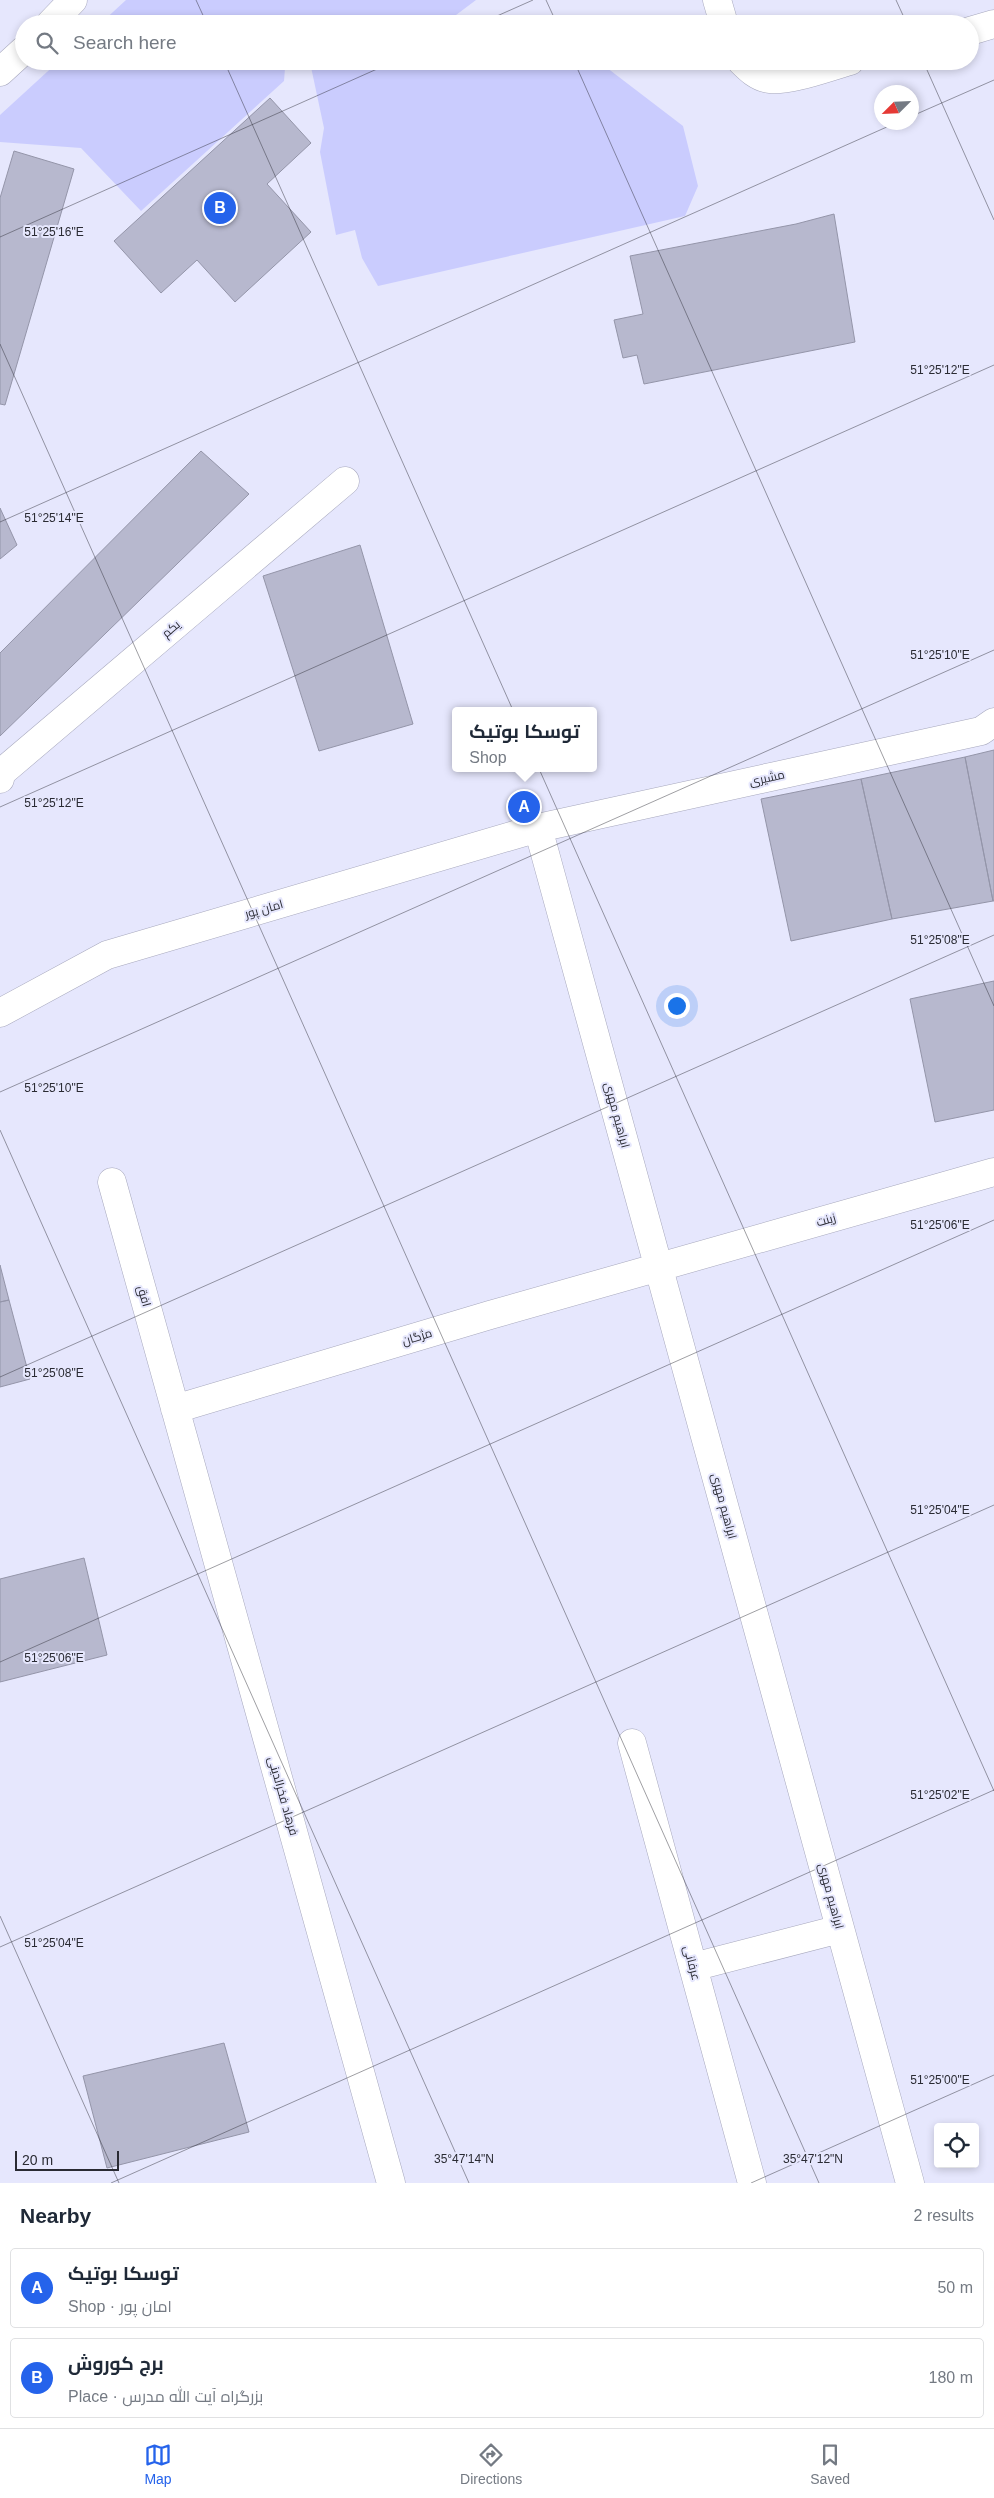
<!DOCTYPE html>
<html lang="en">
<head>
<meta charset="utf-8">
<style>
  :root { --surface:#fff; --page:#f2f2f3; --text:#1f2937; --muted:#747a83; --line:#e0e1e3; --accent:#2563eb }
  body { margin:0; font-family:Helvetica,Cairo,sans-serif; background:var(--page); color:var(--text) }
  .controls { position:absolute; right:15px; bottom:15px; display:grid; overflow:hidden; border-radius:5px; box-shadow:0 2px 8px #0003 }
  .controls button { width:45px; height:45px; display:grid; place-items:center; padding:0; border:0; border-bottom:1px solid var(--line); background:var(--surface); color:var(--text); font:25px sans-serif }
  .compass { position:absolute; left:874px; top:85px; width:45px; height:45px; border-radius:50%; background:var(--surface); box-shadow:0 2px 8px #0003; rotate:246deg }
  .scale { position:absolute; left:15px; bottom:12px; width:104px; box-sizing:border-box; padding-left:5px; border:2px solid #2a2b33; border-top:0; font-size:14px; line-height:18px; white-space:nowrap; color:#2a2b33; -webkit-text-stroke:4px #e6e7fd; paint-order:stroke }
  .you { position:absolute; left:676px; top:1005px; width:18px; height:18px; margin:-12px; border:4px solid #fff; border-radius:50%; background:#1a73e8; box-shadow:0 0 0 8px #1a73e833 }
  .badge { display:grid; place-items:center; width:32px; height:32px; border-radius:50%; background:var(--accent); color:#fff; font-size:16px; font-weight:700 }
  .pin { position:absolute; translate:-50% -50%; border:2px solid #fff; box-shadow:0 1px 5px #0006 }
  .popup { position:absolute; left:452px; top:707px; width:145px; height:65px; box-sizing:border-box; display:grid; place-content:center; border-radius:5px; background:var(--surface); filter:drop-shadow(0 1px 4px #0005); font-size:16px; white-space:nowrap; color:var(--muted) }
  .popup b { font-size:19px; color:var(--text) }
  .popup::after { content:''; position:absolute; left:50%; top:100%; margin-left:-10px; border:10px solid transparent; border-top-color:var(--surface) }
  .list { margin:0; padding:0; list-style:none }
  h2 { display:flex; justify-content:space-between; align-items:center; height:65px; margin:0; padding:0 20px; font-size:21px }
  h2 small { font-size:16px; font-weight:400; color:var(--muted) }
  .list li { display:grid; grid-template-columns:32px 1fr auto; gap:15px; align-items:center; box-sizing:border-box; height:80px; margin:0 10px 10px; padding:0 10px; border:1px solid var(--line); border-radius:5px }
  .list b { display:block; font-size:19px; white-space:nowrap }
  .list p { margin:0; font-size:16px; white-space:nowrap; color:var(--muted) }
  .list em { font-size:16px; font-style:normal; color:var(--muted) }
  .icon { flex:none; width:28px; height:28px; fill:none; stroke:currentColor; stroke-width:2; stroke-linecap:round; stroke-linejoin:round }
  .map { position:relative; flex:none; width:994px; height:2183px; overflow:hidden }
  .search { position:absolute; background:var(--surface); box-shadow:0 2px 8px #0003; left:15px; right:15px; top:15px; height:55px; display:flex; align-items:center; gap:12px; box-sizing:border-box; padding:0 18px; border-radius:28px; color:var(--muted); font-size:19px }
  .sheet { height:245px; background:var(--surface) }
  nav { display:flex; justify-content:space-around; align-items:center; box-sizing:border-box; height:70px; border-top:1px solid var(--line); background:var(--surface); font-size:14px; color:var(--muted) }
  nav a { display:grid; justify-items:center; gap:2px }
  nav .on { color:var(--accent) }
  .map>svg:first-child { display:block }
</style>
</head>
<body>
<div class="map">
<svg width="994" height="2183" viewBox="0 0 994 2183">
  <rect width="100%" height="100%" fill="#e6e7fd"/>
  <path fill="#caccfe" d="M126,0H476L444,24H100Z
    M59,61H311L285,68L284,81L141,211L81,148L0,142V115Z
    M337,61H598L683,126L698,186L685,216L378,286L362,258L355,230L336,235L320,152L324,128L311,67Z"/>
  <path fill="#b7b8ce" stroke="#9495a9" d="M270,98L311,143L267,184L311,232L235,302L197,260L161,293L114,241Z
    M14,151L74,169L5,405L0,404V198Z
    M834,214L855,342L644,384L637,355L623,358L614,320L643,314L630,256L796,224Z
    M201,451L249,494L0,736V653Z
    M0,508L17,545L0,559Z
    M360,545L413,724L319,751L263,576Z
    M994,750V901H993L965,757Z
    M965,757L993,901L892,919L861,779Z
    M861,779L892,919L791,941L761,799Z
    M994,981V1110L935,1122L910,999Z
    M0,1265L9,1300L0,1302Z
    M9,1300L30,1379L0,1387V1302Z
    M84,1558L107,1655L0,1682V1579Z
    M224,2043L249,2132L107,2168L83,2076Z"/>
  <g fill="none" stroke-linecap="round" stroke-linejoin="round">
    <g stroke="#a7a8bd" stroke-width="29">
      <path id="minor" d="M717,0L724,24
        M970,31L994,24
        M741,61C749,69 758,78 770,79C792,81 828,67 850,61
        M0,779L1,773L345,481
        M538,828L910,2183
        M0,1013L107,955L538,828L981,731L994,722
        M112,1182L391,2183
        M175,1409L490,1315L994,1172
        M632,1743L752,2183
        M693,1967L840,1929"/>
    </g>
    <g stroke="#a7a8bd" stroke-width="29">
      <path id="highway" d="M50,24L73,0
        M0,72L24,50"/>
    </g>
    <use href="#minor" stroke="#fff" stroke-width="28"/>
    <use href="#highway" stroke="#fff" stroke-width="28"/>
  </g>
  <path fill="none" stroke="#2a2b33" stroke-width="1" stroke-opacity="0.45" d="M196,0L207,24M546,0L557,24M896,0L907,24M479,24L533,0M224,61L994,1791M574,61L994,1006M923,61L994,220M912,116L994,80M0,237L395,61M0,344L819,2183M0,522L898,122M0,807L994,365M0,1092L994,650M0,1130L469,2183M0,1377L994,935M0,1662L994,1220M0,1916L119,2183M0,1947L994,1505M111,2183L994,1790M751,2183L994,2075"/>
  <g text-anchor="middle" dominant-baseline="central" stroke-width="4" stroke-linejoin="round" paint-order="stroke">
    <g font-size="12" fill="#2a2b33" stroke="#e6e7fd">
      <text transform="translate(171 629) rotate(-40)">یکم</text>
      <text transform="translate(767 778) rotate(-12)">مشیری</text>
      <text transform="translate(264 909) rotate(-16)">امان پور</text>
      <text transform="translate(617 1115) rotate(75)">ابراهیم مهری</text>
      <text transform="translate(826 1220) rotate(-16)">زینت</text>
      <text transform="translate(144 1296) rotate(74)">افق</text>
      <text transform="translate(417 1337) rotate(-17)">مژگان</text>
      <text transform="translate(724 1506) rotate(75)">ابراهیم مهری</text>
      <text transform="translate(283 1796) rotate(74)">فرهاد فخرالدینی</text>
      <text transform="translate(831 1896) rotate(75)">ابراهیم مهری</text>
      <text transform="translate(692 1963) rotate(75)">عرفانی</text>
    </g>
  </g>
  <g font-size="12" text-anchor="middle" fill="#2a2b33" stroke="#e6e7fd" stroke-width="4" stroke-linejoin="round" paint-order="stroke">
    <text x="54" y="236">51°25'16"E</text>
    <text x="940" y="374">51°25'12"E</text>
    <text x="54" y="522">51°25'14"E</text>
    <text x="940" y="659">51°25'10"E</text>
    <text x="54" y="807">51°25'12"E</text>
    <text x="940" y="944">51°25'08"E</text>
    <text x="54" y="1092">51°25'10"E</text>
    <text x="940" y="1229">51°25'06"E</text>
    <text x="54" y="1377">51°25'08"E</text>
    <text x="940" y="1514">51°25'04"E</text>
    <text x="54" y="1662">51°25'06"E</text>
    <text x="940" y="1799">51°25'02"E</text>
    <text x="54" y="1947">51°25'04"E</text>
    <text x="940" y="2084">51°25'00"E</text>
    <text x="464" y="2163">35°47'14"N</text>
    <text x="813" y="2163">35°47'12"N</text>
  </g>
</svg>
<div class="controls">
<button><svg class="icon" aria-label="locate" viewBox="0 0 24 24"><circle cx="12" cy="12" r="6"/><path d="M12 2v4M12 18v4M2 12h4M18 12h4"/></svg></button>
</div>
<svg class="compass" viewBox="-18 -18 36 36"><path d="M0-13l5 13h-10z" fill="#e53935"/><path d="M0 13l5-13h-10z" fill="#747a83"/></svg>
<div class="scale">20 m</div>
<div class="you"></div>
<div class="pin badge" style="left:524px;top:807px">A</div>
<div class="popup"><b>توسکا بوتیک</b>Shop</div>
<div class="pin badge" style="left:220px;top:208px">B</div>
<div class="search"><svg class="icon" aria-label="search" viewBox="0 0 24 24"><circle cx="10" cy="10" r="6"/><path d="M15 15l6 6"/></svg>Search here</div>
</div>
<section class="sheet">
<h2>Nearby<small>2 results</small></h2>
<ul class="list">
<li><span class="badge">A</span><div><b>توسکا بوتیک</b><p>Shop · امان پور</p></div><em>50 m</em></li>
<li><span class="badge">B</span><div><b>برج کوروش</b><p>Place · بزرگراه آیت الله مدرس</p></div><em>180 m</em></li>
</ul>
</section>
<nav>
<a class="on"><svg class="icon" aria-label="map" viewBox="0 0 24 24"><path d="M3 6l6-2 6 2 6-2v14l-6 2-6-2-6 2zM9 4v14M15 6v14"/></svg>Map</a>
<a><svg class="icon" aria-label="directions" viewBox="0 0 24 24"><path d="M12 3l9 9-9 9-9-9zM9 14v-3h6M13 9l2 2-2 2"/></svg>Directions</a>
<a><svg class="icon" aria-label="saved" viewBox="0 0 24 24"><path d="M7 4h10v16l-5-4-5 4z"/></svg>Saved</a>
</nav>
</body>
</html>
